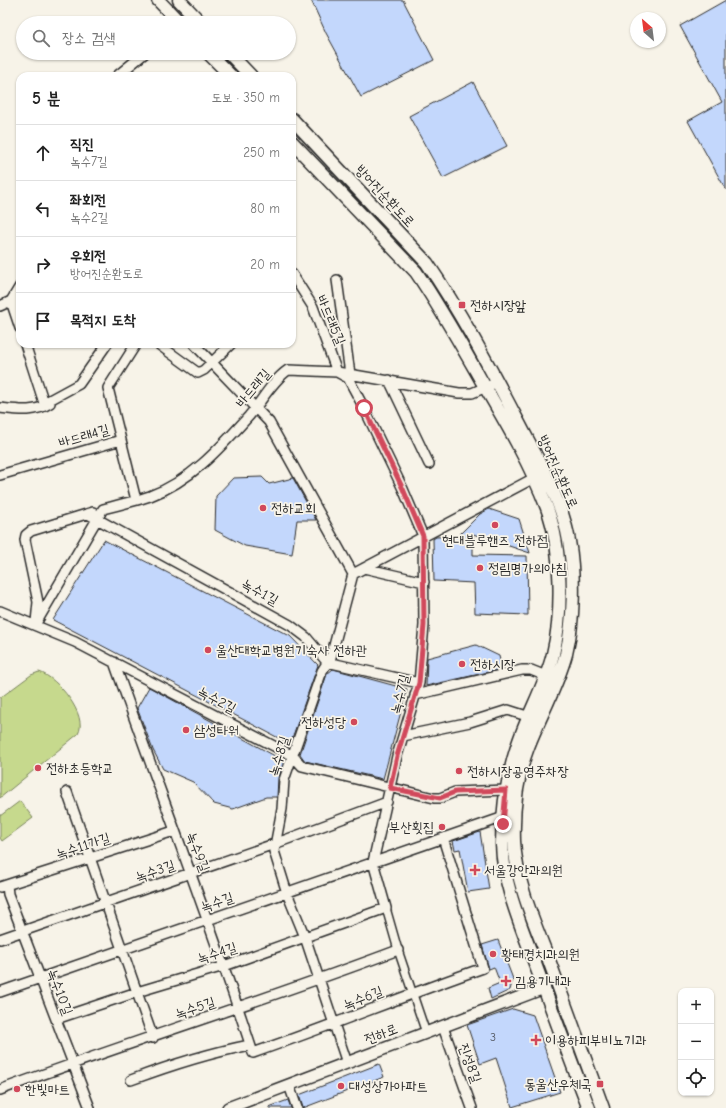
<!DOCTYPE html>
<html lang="ko">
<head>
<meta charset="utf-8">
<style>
  :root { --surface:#fff; --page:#f2f2f2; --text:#222; --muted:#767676; --line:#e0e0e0 }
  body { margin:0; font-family:"Comic Neue","Poor Story",sans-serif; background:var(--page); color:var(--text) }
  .controls { position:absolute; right:12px; bottom:12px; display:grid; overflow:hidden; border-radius:8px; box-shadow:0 1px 3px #0004 }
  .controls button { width:36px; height:36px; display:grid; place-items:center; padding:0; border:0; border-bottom:1px solid var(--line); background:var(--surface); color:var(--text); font:20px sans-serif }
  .compass { position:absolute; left:630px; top:12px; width:36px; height:36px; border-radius:50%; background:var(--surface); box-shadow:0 1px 3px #0004; rotate:332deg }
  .stop { position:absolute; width:12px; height:12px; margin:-9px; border:3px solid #d1495b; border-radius:50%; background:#fff }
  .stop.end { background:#d1495b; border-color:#fff; box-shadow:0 1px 4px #0008 }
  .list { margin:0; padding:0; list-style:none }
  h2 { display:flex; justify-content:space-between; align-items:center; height:52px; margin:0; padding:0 16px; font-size:17px }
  h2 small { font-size:13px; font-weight:400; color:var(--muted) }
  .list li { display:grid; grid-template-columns:26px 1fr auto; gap:12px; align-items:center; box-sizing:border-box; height:56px; padding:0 16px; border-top:1px solid var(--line) }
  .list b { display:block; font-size:15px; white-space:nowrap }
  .list p { margin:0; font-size:13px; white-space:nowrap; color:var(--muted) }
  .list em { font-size:13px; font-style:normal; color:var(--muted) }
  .icon { flex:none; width:22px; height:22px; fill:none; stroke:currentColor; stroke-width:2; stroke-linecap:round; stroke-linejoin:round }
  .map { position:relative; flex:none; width:726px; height:1108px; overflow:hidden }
  .search { position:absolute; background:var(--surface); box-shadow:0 1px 3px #0004; left:16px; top:16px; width:280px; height:44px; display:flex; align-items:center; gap:10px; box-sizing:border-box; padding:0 14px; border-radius:22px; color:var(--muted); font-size:15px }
  .panel { position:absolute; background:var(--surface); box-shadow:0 1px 3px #0004; left:16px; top:72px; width:280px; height:276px; border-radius:12px }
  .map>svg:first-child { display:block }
</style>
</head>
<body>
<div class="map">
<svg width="726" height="1108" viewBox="0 0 726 1108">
  <rect width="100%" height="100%" fill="#f7f3e8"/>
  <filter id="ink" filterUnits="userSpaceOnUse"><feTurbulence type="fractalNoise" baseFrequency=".025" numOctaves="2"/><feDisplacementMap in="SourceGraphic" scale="8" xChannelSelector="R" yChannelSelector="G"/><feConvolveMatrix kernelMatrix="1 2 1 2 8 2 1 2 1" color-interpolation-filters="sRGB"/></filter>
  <g filter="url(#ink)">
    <path fill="#c6d98d" stroke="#78825c" d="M39,672C57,677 89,716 78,734L0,798V698L31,675Z
      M20,801L33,818L2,841L0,838V816Z"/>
    <path fill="#c3d7fc" stroke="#2b2b2b" d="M311,0H403L434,60L361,97L326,33Z
      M726,0V190L688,121L722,102L680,26Z
      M473,82L507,146L443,178L409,116Z
      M262,477L269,484L293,478L316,520H297L292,554L245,546L215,530L216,496L233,478Z
      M489,509L519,519L530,553L473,534V555L527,556L528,615L475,613L474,583L434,581L433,539L436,537L458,536L480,514Z
      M104,540L290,636L318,665L290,744L53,620Z
      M476,645L499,656L502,669L426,686L427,658Z
      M333,669L407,689L383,779L305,761L300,754L327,674Z
      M149,687L284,761L278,778L277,797H266L233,809L214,804L193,782L163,769L153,750L137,708Z
      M480,832L489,889L468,892L460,849L455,850L453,841Z
      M498,940L513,979L510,990L491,999L488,988L500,983L494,967L489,969L482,945Z
      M513,1009L533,1015L560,1092L512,1107L496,1058L480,1064L467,1025Z
      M379,1064L384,1077L303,1108L299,1095Z
      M288,1100L291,1108H269V1107Z"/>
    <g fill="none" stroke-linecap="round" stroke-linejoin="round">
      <g stroke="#2b2b2b" stroke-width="10">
        <path id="pedestrian" d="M386,908L398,950L426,1033"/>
      </g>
      <g stroke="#2b2b2b" stroke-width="12">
        <path id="minor" d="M117,76L145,53
          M337,280L350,374
          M20,301H11L20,328
          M0,306L11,301L20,286
          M25,344L44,403L79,384L107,344
          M158,344L198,373L204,370L231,344
          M194,344L269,422L353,574L331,657L322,671L284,780L282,809L274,851L287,893L305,937L347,1063
          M389,380L429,464
          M0,408C18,410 35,413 50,403
          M0,475L121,440
          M136,500L108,388L136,344
          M88,514L290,625L306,637L327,662L419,683
          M364,568L424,582
          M353,574L534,478
          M0,611L75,642L293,756L302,766L434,798H440L455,792L506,790
          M36,622L38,602L25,540L26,535L31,531L93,512
          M35,625L103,509C119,505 135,501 150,496C191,481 220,448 249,416C261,402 272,381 288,370L337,372L459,393H472L491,385
          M114,662C160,792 210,921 253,1053C330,1026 406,995 483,968L443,838
          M415,695L522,670H531L546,676
          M403,736L470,722L508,710L530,717
          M67,792L153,1038
          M7,885L8,894L90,1108
          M0,887L174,831
          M0,939L277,843L387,802
          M0,992L504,817
          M56,1019L137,992L224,966L386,908L373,862L397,756L419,683L424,625L423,536L403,489L364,408L348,378L337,372L313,307L292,274
          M443,1027L472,1108
          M131,1080C171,1065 209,1053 250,1045
          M289,1085L297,1108
          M0,1090C132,1041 266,1000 398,950"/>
      </g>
      <g stroke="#2b2b2b" stroke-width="14">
        <path id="tertiary" d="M228,1108L544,988"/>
      </g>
      <g stroke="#2b2b2b" stroke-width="15">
        <path id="secondary" d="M158,0L180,23
          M179,0L201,23
          M208,53L231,76
          M229,53L251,76
          M292,119L427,263C462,314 491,370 520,425C539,462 562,500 569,541C575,576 574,621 566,654C557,687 540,716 528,747C517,776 513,810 514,841C516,883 535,924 550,963C568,1011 585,1060 603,1108
          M292,142L416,272C440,307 460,343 481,380C505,421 530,463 547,508C562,549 563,612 553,654C545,687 527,715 517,747C507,778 502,811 502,844C503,884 520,923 534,961C552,1010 570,1059 589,1108"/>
      </g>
      <use href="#pedestrian" stroke="#f7f3e8" stroke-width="7"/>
      <use href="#minor" stroke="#f7f3e8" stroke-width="9"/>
      <use href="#tertiary" stroke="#f7f3e8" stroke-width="11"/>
      <use href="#secondary" stroke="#f7f3e8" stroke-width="12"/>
    </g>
  </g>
  <g fill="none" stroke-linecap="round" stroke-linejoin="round" filter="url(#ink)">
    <path stroke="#d1495b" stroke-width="5" d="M364,408L403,489L423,536L424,625L419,683L397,756L390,788L440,798L455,792L506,790L503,824"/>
  </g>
  <g fill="#d1495b" stroke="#f7f3e8" stroke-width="1.5">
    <rect x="458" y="301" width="8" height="8" rx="2"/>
    <circle cx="263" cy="508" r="4"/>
    <circle cx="495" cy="525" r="4"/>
    <circle cx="480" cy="568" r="4"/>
    <circle cx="208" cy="650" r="4"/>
    <circle cx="462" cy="664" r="4"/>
    <circle cx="354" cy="722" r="4"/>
    <circle cx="186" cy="730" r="4"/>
    <circle cx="38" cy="768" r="4"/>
    <circle cx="459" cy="771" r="4"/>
    <circle cx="442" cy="827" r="4"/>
    <path d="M473 864h4v4h4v4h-4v4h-4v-4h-4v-4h4z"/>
    <circle cx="493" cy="954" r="4"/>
    <path d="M504 975h4v4h4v4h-4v4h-4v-4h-4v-4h4z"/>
    <path d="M534 1034h4v4h4v4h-4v4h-4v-4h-4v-4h4z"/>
    <rect x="596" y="1080" width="8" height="8" rx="2"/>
    <circle cx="341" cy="1086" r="4"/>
    <circle cx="17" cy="1089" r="4"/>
  </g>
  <g text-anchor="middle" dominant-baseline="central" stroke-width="3.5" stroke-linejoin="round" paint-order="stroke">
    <g font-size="12" fill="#51565f">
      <text x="493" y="1037">3</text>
    </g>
    <g font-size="14" fill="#2b2b2b" stroke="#f7f3e8">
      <text transform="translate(385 196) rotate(47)">방어진순환도로</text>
      <text transform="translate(331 320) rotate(67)">바드래5길</text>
      <text transform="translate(253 388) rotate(-50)">바드래길</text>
      <text transform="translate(84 436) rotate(-16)">바드래4길</text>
      <text transform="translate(558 472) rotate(66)">방어진순환도로</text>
      <text transform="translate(260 592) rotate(29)">녹수1길</text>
      <text transform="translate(400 694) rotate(-76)">녹수7길</text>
      <text transform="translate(217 700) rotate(28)">녹수2길</text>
      <text transform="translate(279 756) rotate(-73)">녹수8길</text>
      <text transform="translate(83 846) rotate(-18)">녹수11가길</text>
      <text transform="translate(198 852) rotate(69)">녹수9길</text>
      <text transform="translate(155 871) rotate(-19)">녹수3길</text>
      <text transform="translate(217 902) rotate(-19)">녹수길</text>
      <text transform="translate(217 953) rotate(-18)">녹수4길</text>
      <text transform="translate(60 992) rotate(69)">녹수10길</text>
      <text transform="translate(363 998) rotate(-22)">녹수6길</text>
      <text transform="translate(195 1008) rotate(-19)">녹수5길</text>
      <text transform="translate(381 1034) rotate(-21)">전하로</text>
      <text transform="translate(470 1063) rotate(70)">진성8길</text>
    </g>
    <g font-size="14" fill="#2b2b2b" stroke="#f7f3e8" text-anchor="start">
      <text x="470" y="305">전하시장앞</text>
      <text x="271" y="508">전하교회</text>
      <text x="495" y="540" text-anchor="middle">현대블루핸즈 전하점</text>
      <text x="488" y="568">정림명가의아침</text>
      <text x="216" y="650">울산대학교병원기숙사 전하관</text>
      <text x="470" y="664">전하시장</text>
      <text x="346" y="722" text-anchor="end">전하성당</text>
      <text x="194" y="730">삼성타워</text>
      <text x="46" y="768">전하초등학교</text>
      <text x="467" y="771">전하시장공영주차장</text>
      <text x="434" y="827" text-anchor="end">부산횟집</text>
      <text x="484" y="870">서울강안과의원</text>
      <text x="501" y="954">황태경치과의원</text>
      <text x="515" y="981">김용기내과</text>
      <text x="545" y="1040">이용하피부비뇨기과</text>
      <text x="592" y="1084" text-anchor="end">동울산우체국</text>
      <text x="349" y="1086">대성상가아파트</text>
      <text x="25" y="1089">한빛마트</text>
    </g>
  </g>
</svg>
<div class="controls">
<button>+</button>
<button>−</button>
<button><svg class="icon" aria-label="locate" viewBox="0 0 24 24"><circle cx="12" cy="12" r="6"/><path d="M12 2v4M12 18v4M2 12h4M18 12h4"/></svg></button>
</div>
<svg class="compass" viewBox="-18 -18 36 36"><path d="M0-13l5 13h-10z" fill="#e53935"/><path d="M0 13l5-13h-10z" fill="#767676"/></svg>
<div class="stop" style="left:364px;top:408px"></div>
<div class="stop end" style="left:503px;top:824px"></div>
<div class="search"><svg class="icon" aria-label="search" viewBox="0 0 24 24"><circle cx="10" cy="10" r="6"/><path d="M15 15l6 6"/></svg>장소 검색</div>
<section class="panel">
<h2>5 분<small>도보 · 350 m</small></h2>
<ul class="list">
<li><svg class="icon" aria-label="ahead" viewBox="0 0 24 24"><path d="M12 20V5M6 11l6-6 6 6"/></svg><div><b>직진</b><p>녹수7길</p></div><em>250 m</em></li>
<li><svg class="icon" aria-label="left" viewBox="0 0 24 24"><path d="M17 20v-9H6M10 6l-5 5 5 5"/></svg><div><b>좌회전</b><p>녹수2길</p></div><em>80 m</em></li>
<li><svg class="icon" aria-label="right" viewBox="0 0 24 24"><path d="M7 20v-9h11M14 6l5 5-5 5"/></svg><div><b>우회전</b><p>방어진순환도로</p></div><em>20 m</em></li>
<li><svg class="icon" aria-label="arrive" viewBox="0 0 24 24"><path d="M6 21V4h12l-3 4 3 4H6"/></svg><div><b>목적지 도착</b></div></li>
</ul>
</section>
</div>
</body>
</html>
